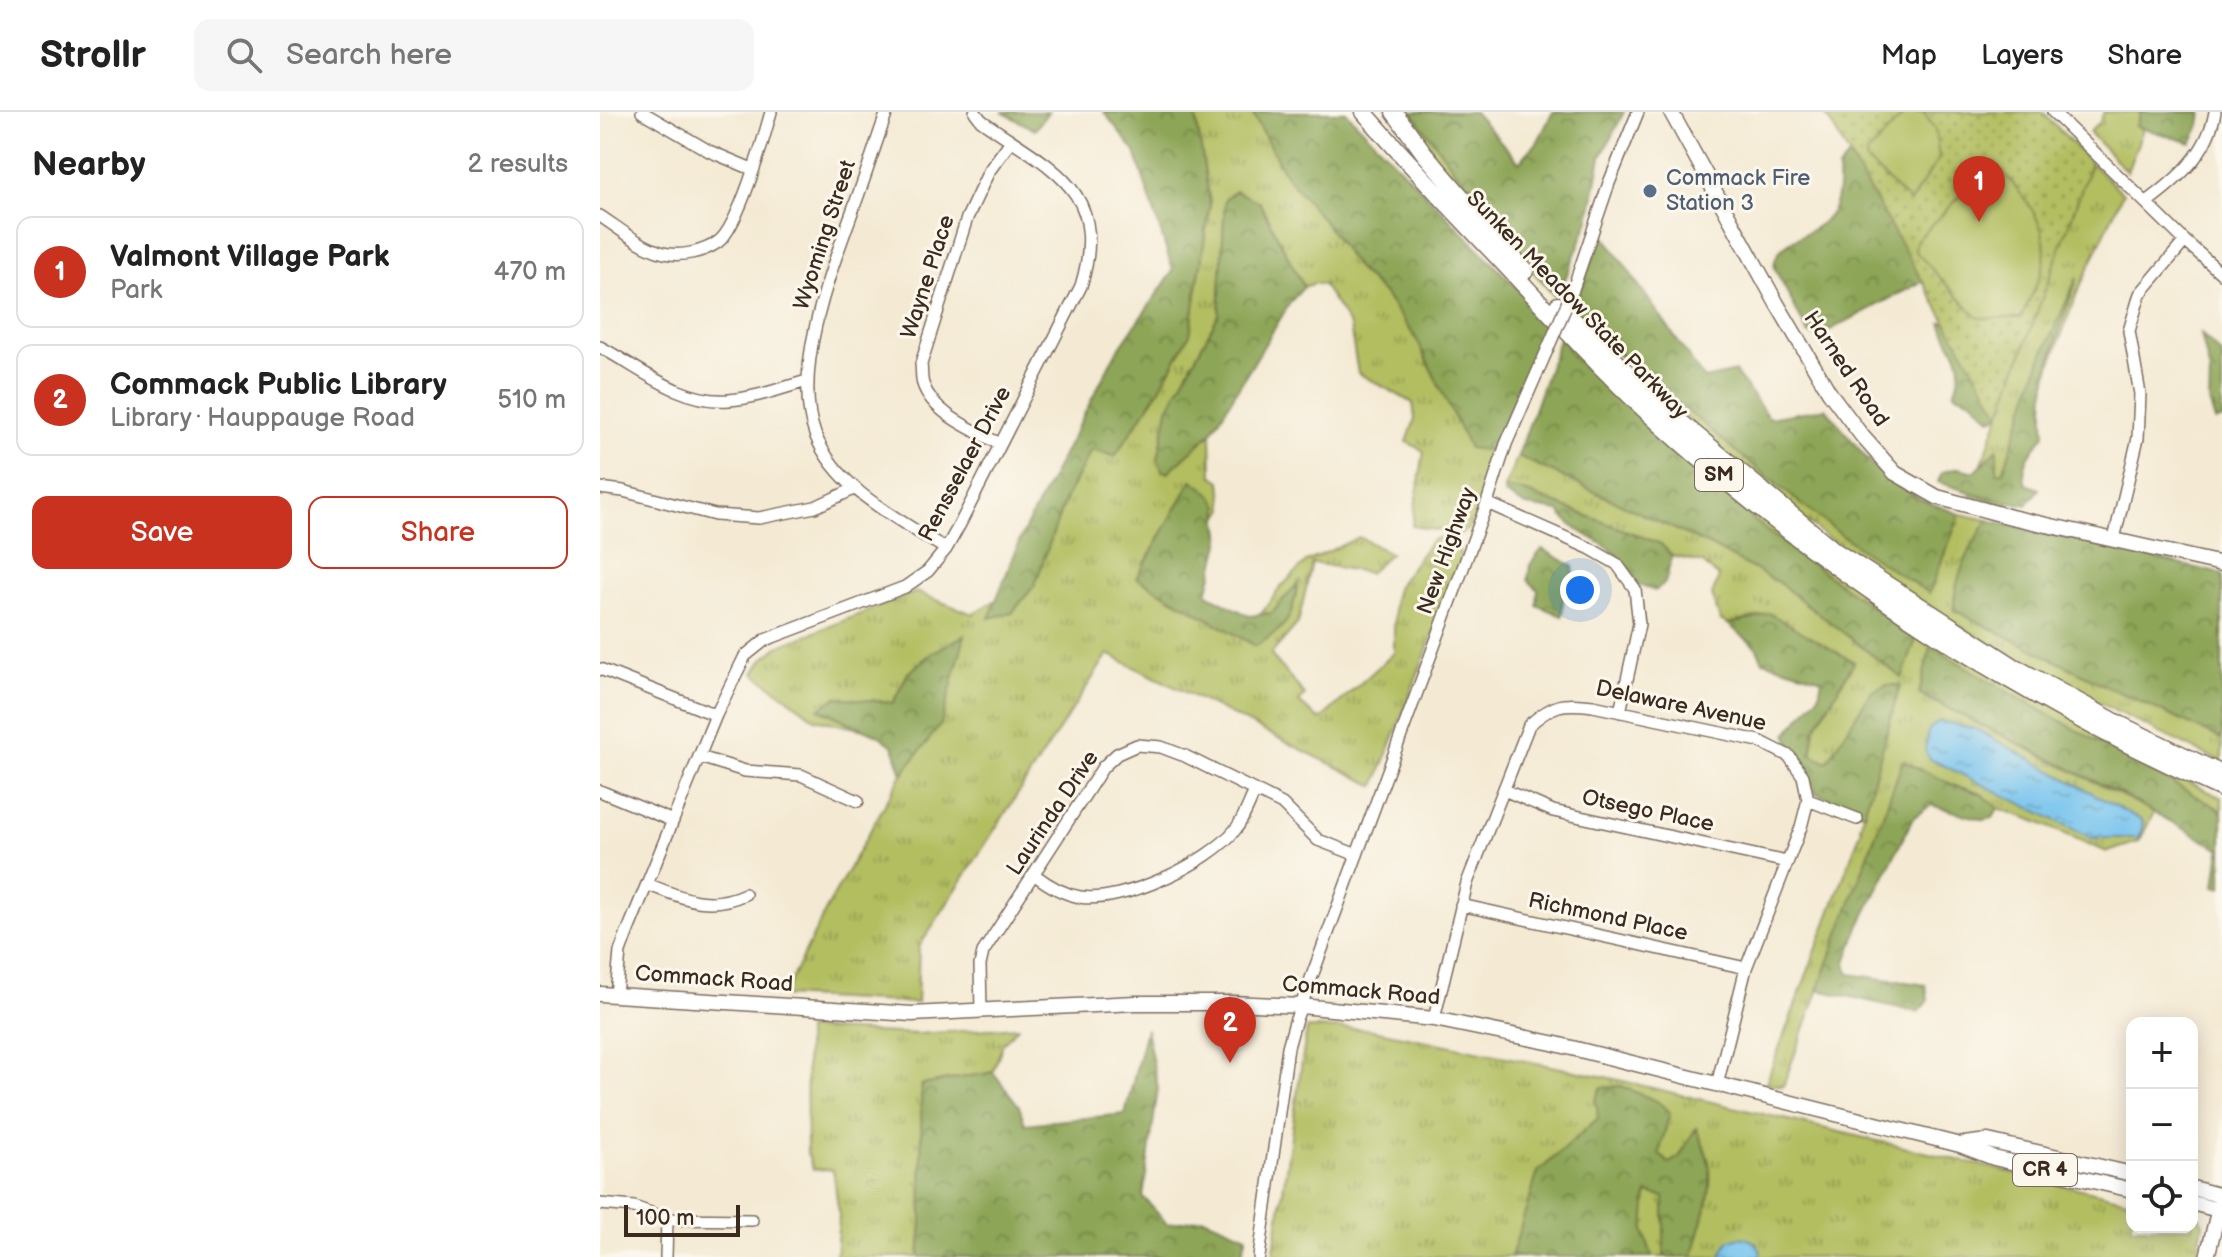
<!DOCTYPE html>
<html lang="en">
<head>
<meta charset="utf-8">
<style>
  :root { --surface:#fff; --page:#f6f6f6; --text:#222; --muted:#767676; --line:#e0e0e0; --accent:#c8321e }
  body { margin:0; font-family:"Balsamiq Sans",sans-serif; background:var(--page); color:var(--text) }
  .controls { position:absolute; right:24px; bottom:24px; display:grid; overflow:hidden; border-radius:16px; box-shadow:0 4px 20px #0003 }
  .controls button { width:72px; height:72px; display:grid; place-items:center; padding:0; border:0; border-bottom:2px solid var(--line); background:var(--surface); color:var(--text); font:40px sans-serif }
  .scale { position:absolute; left:24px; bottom:20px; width:116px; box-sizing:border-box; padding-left:8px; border:4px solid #3b2a1e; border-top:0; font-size:22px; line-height:28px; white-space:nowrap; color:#3b2a1e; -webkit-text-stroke:6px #fbf7ec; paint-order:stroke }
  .you { position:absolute; left:980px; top:478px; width:28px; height:28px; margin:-20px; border:6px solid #fff; border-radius:50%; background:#1a73e8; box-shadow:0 0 0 12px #1a73e833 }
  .badge { display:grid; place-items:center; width:52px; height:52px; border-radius:50%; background:var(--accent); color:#fff; font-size:26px; font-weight:700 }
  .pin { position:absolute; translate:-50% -66px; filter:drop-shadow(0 2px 4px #0008) }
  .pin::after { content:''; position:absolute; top:42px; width:28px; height:24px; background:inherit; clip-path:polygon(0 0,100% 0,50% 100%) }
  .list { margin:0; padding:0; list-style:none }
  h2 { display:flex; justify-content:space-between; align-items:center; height:104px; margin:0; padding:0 32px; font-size:34px }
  h2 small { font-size:26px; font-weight:400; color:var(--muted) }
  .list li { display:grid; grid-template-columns:52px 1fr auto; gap:24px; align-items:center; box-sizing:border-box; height:112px; margin:0 16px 16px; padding:0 16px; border:2px solid var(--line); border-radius:16px }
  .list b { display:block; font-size:30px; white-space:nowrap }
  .list p { margin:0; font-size:26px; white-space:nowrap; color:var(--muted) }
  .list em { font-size:26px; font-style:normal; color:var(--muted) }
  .actions { display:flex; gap:16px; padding:24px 32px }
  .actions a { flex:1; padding:18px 0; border:2px solid var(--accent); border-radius:16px; text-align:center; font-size:28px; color:var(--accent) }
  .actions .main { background:var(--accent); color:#fff }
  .icon { flex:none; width:44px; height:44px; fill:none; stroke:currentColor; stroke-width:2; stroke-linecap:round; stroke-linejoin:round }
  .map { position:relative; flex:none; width:1622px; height:1145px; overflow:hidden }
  header { display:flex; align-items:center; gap:48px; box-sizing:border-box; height:112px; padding:0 40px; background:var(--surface); border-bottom:2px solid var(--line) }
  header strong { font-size:38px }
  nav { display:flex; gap:44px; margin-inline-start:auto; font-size:28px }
  .search { width:560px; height:72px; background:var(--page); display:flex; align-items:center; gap:20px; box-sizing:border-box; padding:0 28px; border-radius:16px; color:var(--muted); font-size:30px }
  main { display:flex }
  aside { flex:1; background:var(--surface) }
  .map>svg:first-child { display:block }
</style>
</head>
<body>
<header>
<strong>Strollr</strong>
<div class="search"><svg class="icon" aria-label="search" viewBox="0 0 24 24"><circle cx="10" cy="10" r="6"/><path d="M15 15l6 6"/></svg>Search here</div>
<nav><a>Map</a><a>Layers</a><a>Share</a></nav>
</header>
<main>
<aside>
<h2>Nearby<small>2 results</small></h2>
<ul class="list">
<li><span class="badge">1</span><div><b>Valmont Village Park</b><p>Park</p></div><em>470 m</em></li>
<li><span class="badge">2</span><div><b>Commack Public Library</b><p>Library · Hauppauge Road</p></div><em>510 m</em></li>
</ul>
<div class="actions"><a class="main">Save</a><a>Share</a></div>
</aside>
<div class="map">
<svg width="1622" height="1145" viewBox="0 0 1622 1145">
  <defs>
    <pattern id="grass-tufts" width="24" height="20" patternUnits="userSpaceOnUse" patternTransform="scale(2)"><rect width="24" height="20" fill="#b2be60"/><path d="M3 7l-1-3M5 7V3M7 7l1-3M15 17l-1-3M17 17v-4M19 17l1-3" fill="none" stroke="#929b4f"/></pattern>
    <pattern id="forest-crowns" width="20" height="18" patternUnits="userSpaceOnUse" patternTransform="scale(2)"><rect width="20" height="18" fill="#8da556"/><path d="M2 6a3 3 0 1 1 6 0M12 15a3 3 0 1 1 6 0" fill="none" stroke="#748747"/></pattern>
    <pattern id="park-dots" width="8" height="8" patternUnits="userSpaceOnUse" patternTransform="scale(2)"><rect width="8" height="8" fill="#b2be60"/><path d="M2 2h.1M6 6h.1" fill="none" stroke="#929b4f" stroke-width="1.8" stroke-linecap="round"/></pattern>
    <pattern id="water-ripples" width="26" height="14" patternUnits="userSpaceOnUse" patternTransform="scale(2)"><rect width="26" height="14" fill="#73c2ee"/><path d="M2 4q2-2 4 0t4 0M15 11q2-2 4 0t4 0" fill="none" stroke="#609ec0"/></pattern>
  </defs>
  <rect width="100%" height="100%" fill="#fbf7ec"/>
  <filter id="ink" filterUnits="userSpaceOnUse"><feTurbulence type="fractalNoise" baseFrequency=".0125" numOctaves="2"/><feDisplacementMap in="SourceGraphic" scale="16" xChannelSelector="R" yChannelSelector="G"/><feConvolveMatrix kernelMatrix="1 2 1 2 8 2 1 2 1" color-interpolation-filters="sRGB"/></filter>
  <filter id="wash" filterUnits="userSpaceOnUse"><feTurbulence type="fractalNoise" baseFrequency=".006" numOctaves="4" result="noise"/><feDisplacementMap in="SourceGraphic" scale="32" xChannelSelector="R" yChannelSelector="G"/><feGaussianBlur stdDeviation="1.8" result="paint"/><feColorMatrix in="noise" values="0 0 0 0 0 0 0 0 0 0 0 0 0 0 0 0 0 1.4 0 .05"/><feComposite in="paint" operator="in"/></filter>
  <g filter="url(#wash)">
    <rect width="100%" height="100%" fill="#f4ead4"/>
    <path fill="url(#grass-tufts)" stroke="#76743f" stroke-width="2" d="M595,0H652L685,62L727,113L756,155L785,183L817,228L869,335L892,339L895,345L871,415L859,422L812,414L824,339L807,330L815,307L813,291L758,261L750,214L723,173L714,171L704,175L659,90L625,87L619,202L568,297V360L611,321L612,363L621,369L624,397L618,406C619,386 607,378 592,368L537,466L656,534L672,501L661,502L681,475L706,450L759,425L790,441L769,461L712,451L698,511L672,541V544L705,583L699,590L720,608L794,541V488L798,473L831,429L837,426C853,429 860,431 861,449L775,674L508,542L319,835L317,891L183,884L229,792L302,662L341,612L333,540L308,561L293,591L237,585L220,597L264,618L215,607L154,561L163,547L179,534L316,480L373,502L396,488L390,505L412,501L434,473L464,390L491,338L515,344L559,278L590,222L610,92Z
      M803,0H812L852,55L955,180L957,187L862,80Z
      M1504,0H1541L1536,14L1543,17L1527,60L1489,20L1500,10Z
      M1491,51L1523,81L1477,181L1441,279L1407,393L1370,384Z
      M971,199L1067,283L1329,481L1360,402L1388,408L1370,438L1508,575L1622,627V650C1482,586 1345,513 1221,421C1132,353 1053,275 971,199Z
      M963,221L1143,388L1591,671L1622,686V701L1619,697L1399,575L1331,534L1319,582L1554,700L1539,730L1507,740L1435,709L1398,696L1381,682L1351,672L1303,650L1183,974L1166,971L1262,716L1260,715L1300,574L1271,581L1227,650L1211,643L1215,616L1254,550L1169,502L1128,512L1120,508L1112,483L1119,465L1103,451L1072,444L1061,432L922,379L904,376L918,344L1111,434L1178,470L1301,565L1316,527L1163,416L973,245L961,225Z
      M418,915L403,931L393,960L321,973L322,1113L319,1145H236L239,1102L233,1058L213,1057L207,1041L206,917L318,922Z
      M707,916L768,917L1010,966L1532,1089V1115H1592V1103L1599,1104L1603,1112L1597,1145H673Z"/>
    <path fill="url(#forest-crowns)" stroke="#64683a" stroke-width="2" d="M402,0H448L435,18Z
      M504,0H595L610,92L590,222L559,278L515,344L491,338L464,390L435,473L412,501L389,506L421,425L515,242L573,159L535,40Z
      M652,0H746L949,209L892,339L869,336L817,228L785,183L756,155L727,113L685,62Z
      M812,0H874L919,50L937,31L953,0H1024L1001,45L989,108L957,187L955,180L852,55Z
      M1541,0H1602L1600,14L1591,31L1536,14Z
      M1249,44L1323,169L1217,225L1208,221L1174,155C1176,122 1220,127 1234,95C1239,82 1239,70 1238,57Z
      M635,79L659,90L704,175L691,189L611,321L568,360L562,359L558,347L568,297L619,202L625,87Z
      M1003,122L1104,267L1135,260L1169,306L1226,296L1275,357L1322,388L1360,402L1329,481C1300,462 1270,445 1243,424C1149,353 1060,276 971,199Z
      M1477,166C1459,221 1439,264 1445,323C1433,336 1419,354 1426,372L1439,377L1427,393L1385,385L1338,370L1342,360L1358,356L1375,360L1397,337V360H1403L1441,246Z
      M1341,210L1431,212L1400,302L1391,307L1372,288L1354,281C1369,241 1352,245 1341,210Z
      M1601,222L1622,243V308L1615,309L1609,290L1610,261Z
      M960,224L973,245L1163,416L1316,527L1302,566L1178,470L1111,434L918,344Z
      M592,368L610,381L619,394L618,410L621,427L607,482L649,504L672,501L698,471C691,509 689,513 656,534L537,466Z
      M904,376L922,379L1061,432L1072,444L1065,471L1055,479L1039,473C1030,461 1024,448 1011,438C992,424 972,419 959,399L926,394L905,382Z
      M1388,408L1622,462V627L1508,575L1354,498C1353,465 1371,435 1388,408Z
      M942,437L973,454L975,474L963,486L962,504L937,493L938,478L928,468L930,453Z
      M1169,501L1254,550L1215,616L1211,642L1227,650L1271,580L1286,573H1300L1264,702L1216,681C1208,660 1193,643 1187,622L1219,583L1222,567L1163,549L1156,535L1128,512L1154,507Z
      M365,523L341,612L302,662L293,634L278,623L219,597L237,585L293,591L308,561L333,540Z
      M1331,534L1399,575L1619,697L1622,701V776L1615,774L1620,737L1519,681L1319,582Z
      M1303,649L1351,672L1381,682L1398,696L1393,706L1384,708L1331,693L1313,706L1258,817L1246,850L1249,862L1326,873L1328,889L1318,900L1218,878Z
      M546,917L558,976L543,1085L567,1112L604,1106L647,1124L641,1145H319L322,1113L321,973L393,960L419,994L425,1012L525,1002Z
      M1021,974L1057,989L1070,1000L1059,1042L1069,1051L1079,1045L1096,1016C1102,1030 1109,1044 1110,1058C1113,1087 1098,1117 1093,1145H1064V1085L1047,1081L1044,1118L1052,1145H911L938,1060L998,1006L996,987L1001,976Z"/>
    <path fill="url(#park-dots)" stroke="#76743f" stroke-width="2" d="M1224,0H1443L1491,51L1400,302Z"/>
    <path fill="#b2be60" stroke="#76743f" stroke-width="2" d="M1306,0H1323L1335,17L1339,46L1310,90L1266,48L1267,42Z
      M1394,50C1419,79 1453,111 1443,154C1438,172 1428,190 1421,206H1378L1315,139L1316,129Z"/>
    <path fill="url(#water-ripples)" stroke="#577686" stroke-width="2" d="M1339,609L1376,617L1543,709L1540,726H1492L1330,647L1325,639L1328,619Z
      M1139,1125C1150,1126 1155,1129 1161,1139L1159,1145H1120L1128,1129Z"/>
  </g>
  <g filter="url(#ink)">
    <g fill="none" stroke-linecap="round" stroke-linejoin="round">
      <g stroke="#7c6d5e" stroke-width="14">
        <path id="minor" d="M42,0L109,39L152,57
          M287,0C277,27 269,54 259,81C236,146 190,254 215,322C236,377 300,408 346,437
          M1453,0L1585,129L1622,162
          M1547,90C1579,66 1608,41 1615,0
          M0,104C20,117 41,135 64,141C81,145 104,140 118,130C138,116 164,27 171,0
          M972,180L1009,71L1038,0
          M0,235C40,256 81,292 129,288C156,286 182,276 207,269
          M400,332C374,318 333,302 323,272C321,266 322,258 321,252L367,106L389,59L411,29
          M0,376L23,379L115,403L159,406L215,395L254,377
          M887,391L989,436L1017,452L1035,477L1039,512L1020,600
          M1514,427L1538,326L1540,282L1529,219L1540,182L1585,129
          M0,557L116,603
          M100,645L145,659L201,663L258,689
          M904,678L953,699L1187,750
          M0,679L73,709
          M1208,688L1257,707
          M435,763C448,773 463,782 480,785C522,792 609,751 635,718C644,707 649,691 655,679
          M47,772C83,786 108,799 145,782
          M861,793L1146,856
          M16,883L20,840L27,821L116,603L145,544L165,528L305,475L328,459L346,437L360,412L481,174C511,75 448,56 381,8L375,0
          M381,899L380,853L383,840L503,655L517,642L537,633L561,635L585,644L682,692L718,728L757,743
          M834,907L867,771L929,613C953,592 962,590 993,594L1159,629L1189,644L1203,664L1208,688L1201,715L1146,856L1117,973
          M0,1092L34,1095L67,1107L152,1108
          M66,1145L67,1107
          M659,1145L688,935L695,910L887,391L906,332L948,236"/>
      </g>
      <g stroke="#7c6d5e" stroke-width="17">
        <path id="major" d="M1071,0L1177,192L1229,280L1262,324L1295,361L1337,385L1411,405L1622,452
          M0,882L312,902L536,891H631L701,894L834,907L952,931L1360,1033L1394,1046L1532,1078
          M1364,1032L1388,1029L1532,1062
          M1592,1076L1622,1084
          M1592,1091L1622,1099
          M1607,1145L1622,1084"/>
      </g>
      <g stroke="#7c6d5e" stroke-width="19">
        <path id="highway" d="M764,0C810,54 859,104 908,156C963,215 1017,275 1078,328C1240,471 1425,589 1622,677
          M794,0L824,41L925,159
          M958,193L1065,297L1235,439L1413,554L1523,614L1622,662"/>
      </g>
      <use href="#minor" stroke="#fff" stroke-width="11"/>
      <use href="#major" stroke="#fff" stroke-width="14"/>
      <use href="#highway" stroke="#fff" stroke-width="16"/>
      <g stroke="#7c6d5e" stroke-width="14" stroke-linecap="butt">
        <path id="minor-bridge" d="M948,236L972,180"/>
      </g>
      <use href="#minor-bridge" stroke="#fff" stroke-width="11"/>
    </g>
  </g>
  <circle fill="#5c6f8a" stroke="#fbf7ec" stroke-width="3" cx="1050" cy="79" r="8"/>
  <g text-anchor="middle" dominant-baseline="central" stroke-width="6" stroke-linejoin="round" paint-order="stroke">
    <g fill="#fbf7ec" stroke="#75685c" stroke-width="2">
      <rect x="1095" y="347" width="48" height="32" rx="6"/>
      <rect x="1413" y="1042" width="64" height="32" rx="6"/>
    </g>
    <g font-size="20" font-weight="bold" fill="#3b2a1e">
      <text x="1119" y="363">SM</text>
      <text x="1445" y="1058">CR 4</text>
    </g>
    <g font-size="22" fill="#4e5e75" stroke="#fbf7ec" text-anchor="start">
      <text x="1066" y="66">Commack Fire<tspan x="1066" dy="25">Station 3</tspan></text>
    </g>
    <g font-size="22" fill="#3b2a1e" stroke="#fbf7ec">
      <text transform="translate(225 123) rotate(-72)">Wyoming Street</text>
      <text transform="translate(328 165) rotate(-72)">Wayne Place</text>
      <text transform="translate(977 193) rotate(46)">Sunken Meadow State Parkway</text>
      <text transform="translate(1246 257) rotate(56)">Harned Road</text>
      <text transform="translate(365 352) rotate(-62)">Rensselaer Drive</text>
      <text transform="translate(847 439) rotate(-70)">New Highway</text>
      <text transform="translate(1081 594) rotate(12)">Delaware Avenue</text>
      <text transform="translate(1048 699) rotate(12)">Otsego Place</text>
      <text transform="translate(453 701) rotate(-56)">Laurinda Drive</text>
      <text transform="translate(1008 805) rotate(12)">Richmond Place</text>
      <text transform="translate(114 867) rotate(4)">Commack Road</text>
      <text transform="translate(761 879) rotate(5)">Commack Road</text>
    </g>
  </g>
</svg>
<div class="controls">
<button>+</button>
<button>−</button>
<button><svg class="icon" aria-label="locate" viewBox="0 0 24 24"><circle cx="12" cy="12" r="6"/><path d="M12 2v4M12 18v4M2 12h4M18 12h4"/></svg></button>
</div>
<div class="scale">100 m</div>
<div class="you"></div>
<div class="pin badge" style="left:1379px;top:110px">1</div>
<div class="pin badge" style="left:630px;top:951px">2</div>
</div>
</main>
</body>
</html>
